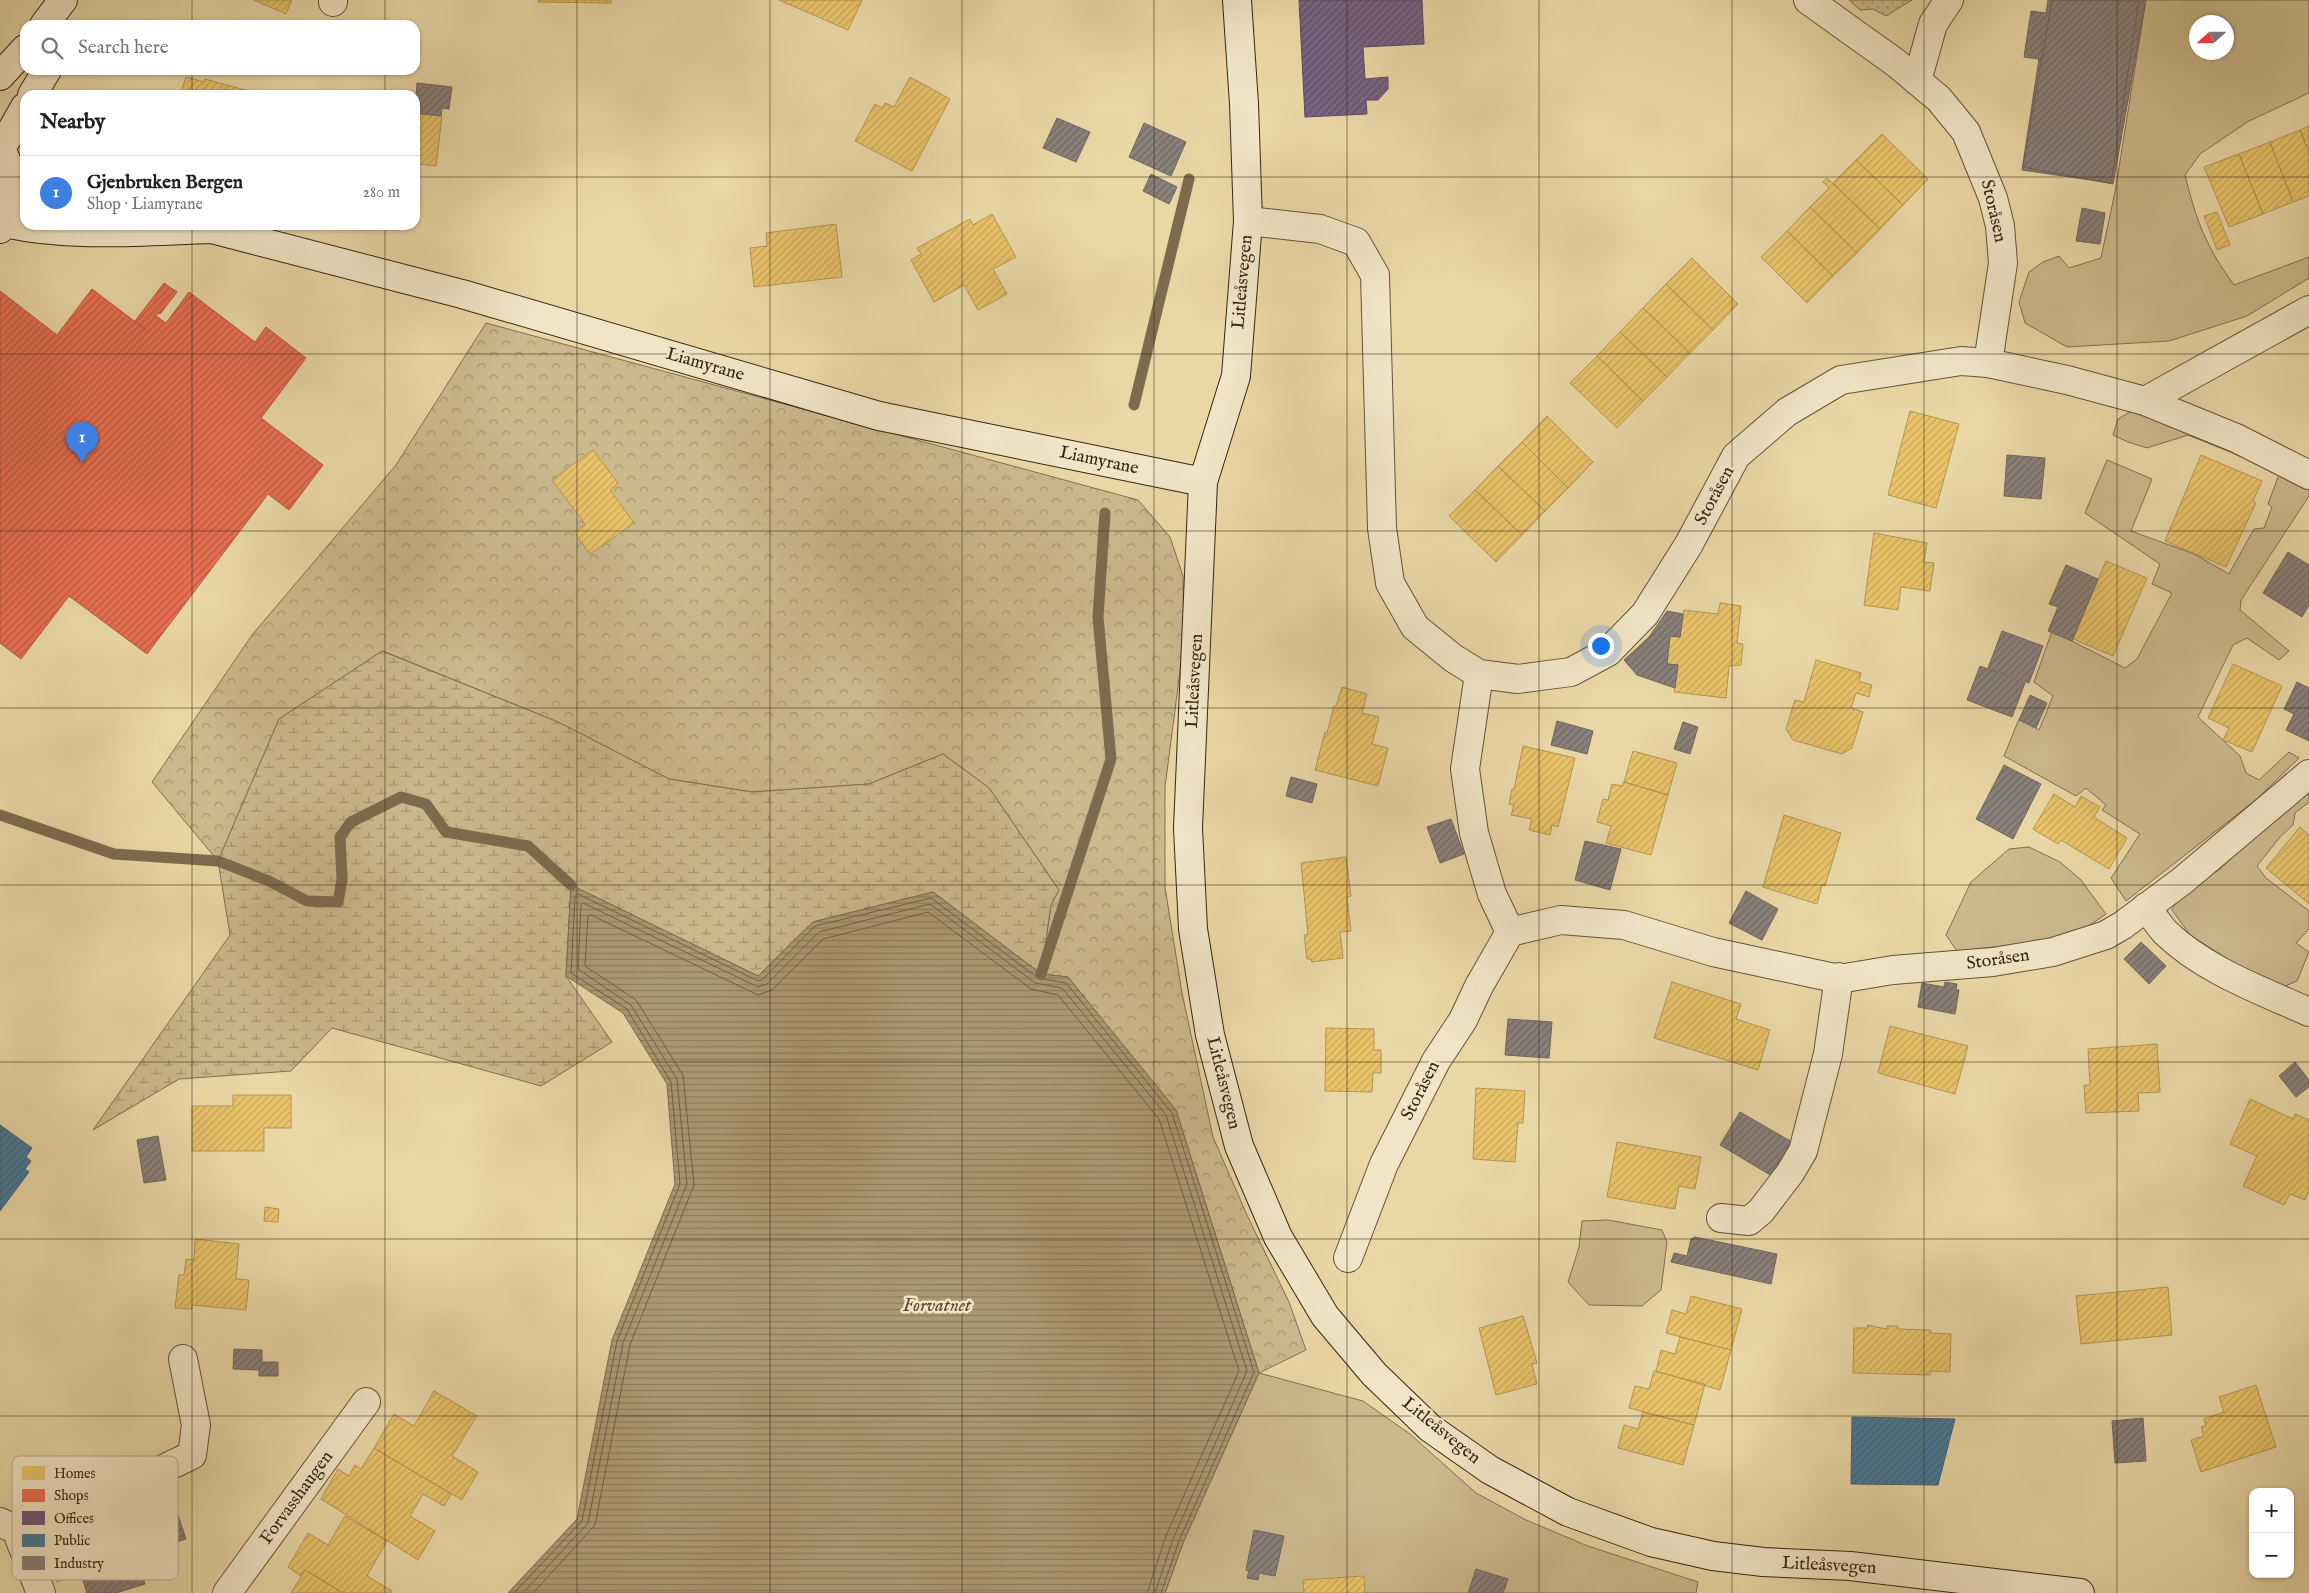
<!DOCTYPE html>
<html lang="en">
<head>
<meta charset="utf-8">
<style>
  :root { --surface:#fff; --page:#f2f2f2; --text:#202124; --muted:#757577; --line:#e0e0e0; --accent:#8f2418 }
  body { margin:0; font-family:"IM FELL English",serif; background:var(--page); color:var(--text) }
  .controls { position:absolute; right:15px; bottom:15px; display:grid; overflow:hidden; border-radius:10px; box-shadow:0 1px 4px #0004 }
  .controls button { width:45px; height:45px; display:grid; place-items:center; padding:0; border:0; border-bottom:1px solid var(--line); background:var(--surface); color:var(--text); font:25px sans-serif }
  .compass { position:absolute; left:2189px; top:15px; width:45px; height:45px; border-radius:50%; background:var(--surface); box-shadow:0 1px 4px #0004; rotate:249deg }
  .you { position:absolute; left:1600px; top:645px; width:18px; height:18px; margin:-12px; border:4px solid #fff; border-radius:50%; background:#1a73e8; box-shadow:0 0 0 8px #1a73e833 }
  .badge { display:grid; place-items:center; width:32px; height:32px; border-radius:50%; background:var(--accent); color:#fff; font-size:16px; font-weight:700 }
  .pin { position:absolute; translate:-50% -41px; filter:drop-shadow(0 1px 2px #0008) }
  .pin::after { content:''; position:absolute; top:26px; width:18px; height:15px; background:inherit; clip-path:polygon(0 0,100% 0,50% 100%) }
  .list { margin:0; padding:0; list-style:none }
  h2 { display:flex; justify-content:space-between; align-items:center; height:65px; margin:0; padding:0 20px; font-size:21px }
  h2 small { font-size:16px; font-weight:400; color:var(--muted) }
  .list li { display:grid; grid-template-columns:32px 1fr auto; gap:15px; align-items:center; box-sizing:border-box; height:75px; padding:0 20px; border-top:1px solid var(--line) }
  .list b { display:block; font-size:19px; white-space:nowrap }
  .list p { margin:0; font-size:16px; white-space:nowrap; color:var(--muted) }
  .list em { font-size:16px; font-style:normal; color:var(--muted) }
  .icon { flex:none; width:28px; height:28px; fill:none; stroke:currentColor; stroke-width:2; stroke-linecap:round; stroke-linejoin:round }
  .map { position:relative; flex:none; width:2309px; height:1593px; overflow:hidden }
  .search { position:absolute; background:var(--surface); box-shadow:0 1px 4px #0004; left:20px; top:20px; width:400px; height:55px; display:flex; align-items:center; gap:12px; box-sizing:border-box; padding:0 18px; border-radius:15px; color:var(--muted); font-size:19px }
  .panel { position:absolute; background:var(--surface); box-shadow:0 1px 4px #0004; left:20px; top:90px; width:400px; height:140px; border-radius:15px }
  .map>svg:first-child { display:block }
</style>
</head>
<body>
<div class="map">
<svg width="2309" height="1593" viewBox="0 0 2309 1593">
  <defs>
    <pattern id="forest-crowns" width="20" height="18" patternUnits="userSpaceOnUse" patternTransform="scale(1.25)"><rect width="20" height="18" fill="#cbb98d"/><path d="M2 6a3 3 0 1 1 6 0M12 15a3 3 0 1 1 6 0" fill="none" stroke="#a69672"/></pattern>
    <pattern id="wetland-marsh" width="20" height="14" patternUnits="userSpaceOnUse" patternTransform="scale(1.25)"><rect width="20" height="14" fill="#cbb98d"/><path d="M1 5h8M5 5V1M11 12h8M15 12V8" fill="none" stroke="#a69672"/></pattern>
    <pattern id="park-dots" width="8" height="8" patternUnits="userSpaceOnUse" patternTransform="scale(1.25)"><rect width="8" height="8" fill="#cbb98d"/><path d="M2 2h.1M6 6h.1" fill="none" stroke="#a69672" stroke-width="1.8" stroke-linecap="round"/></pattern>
    <pattern id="water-rules" width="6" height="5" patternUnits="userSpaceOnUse" patternTransform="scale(1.25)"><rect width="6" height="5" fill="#ac9a74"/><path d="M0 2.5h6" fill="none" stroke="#8d7d5e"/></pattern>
    <pattern id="homes-hatch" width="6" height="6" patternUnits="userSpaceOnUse" patternTransform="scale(1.25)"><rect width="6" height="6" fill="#e9c46a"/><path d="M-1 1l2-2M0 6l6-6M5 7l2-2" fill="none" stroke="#c8a85b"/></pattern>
    <pattern id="shops-hatch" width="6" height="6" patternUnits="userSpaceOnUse" patternTransform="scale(1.25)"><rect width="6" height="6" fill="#e76f51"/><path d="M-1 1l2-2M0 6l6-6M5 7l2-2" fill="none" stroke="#bc5b42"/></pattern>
    <pattern id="offices-hatch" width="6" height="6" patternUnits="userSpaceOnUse" patternTransform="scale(1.25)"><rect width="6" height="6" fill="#6d597a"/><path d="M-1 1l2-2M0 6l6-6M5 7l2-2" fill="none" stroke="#82728a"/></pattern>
    <pattern id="public-hatch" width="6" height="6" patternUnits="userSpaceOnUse" patternTransform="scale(1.25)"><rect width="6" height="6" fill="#457b9d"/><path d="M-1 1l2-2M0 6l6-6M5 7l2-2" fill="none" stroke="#3a657f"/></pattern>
    <pattern id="industry-hatch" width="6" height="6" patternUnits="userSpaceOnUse" patternTransform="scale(1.25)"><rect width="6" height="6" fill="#8a817c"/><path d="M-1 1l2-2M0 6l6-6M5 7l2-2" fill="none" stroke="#726964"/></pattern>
  </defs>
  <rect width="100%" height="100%" fill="#ead7a6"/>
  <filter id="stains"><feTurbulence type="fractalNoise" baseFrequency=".004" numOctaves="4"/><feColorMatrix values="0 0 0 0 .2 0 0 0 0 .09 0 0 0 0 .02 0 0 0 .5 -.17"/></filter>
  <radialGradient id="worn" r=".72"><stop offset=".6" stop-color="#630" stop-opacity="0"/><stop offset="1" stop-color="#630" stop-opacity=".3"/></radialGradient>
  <path fill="#cbb98d" stroke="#806f50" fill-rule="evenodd" d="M2146,0H2309V93L2249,121L2200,154L2185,175C2196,220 2206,247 2234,285L2309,257V278L2247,316L2169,341L2067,347L2025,323L2019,302L2029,272L2043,262L2059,256L2069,268L2101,258L2115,192ZM2196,22H2226V52H2196Z
    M2133,410L2309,480V496L2241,600L2240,610L2289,651L2279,660L2247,638L2233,645L2198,717L2240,756L2246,773L2259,780L2289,752L2299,758L2257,799L2126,901L2111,878L2140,834L2102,810L2106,805L2086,788L2076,796L2004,756L2019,719L2039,730L2053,696L2034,682L2052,631L2125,668L2137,659L2172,593L2152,584L2160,564L2085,513L2107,460L2152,479L2131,531L2194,554L2229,574L2254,529L2264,528L2272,507L2268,504L2280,472L2188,435L2147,448L2128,442L2113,435L2118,419Z
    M2309,785V802L2295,813L2293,825L2280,837L2257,866L2266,878L2309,911V929L2296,943L2309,952L2297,981L2283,987L2273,988L2190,935L2172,910L2178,897L2220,869Z
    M2029,847L2060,862L2081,880L2106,914L2070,939L1957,951L1946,935L1971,882L2009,849Z
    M1608,1220L1662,1230L1667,1242L1661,1290L1642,1306L1589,1305L1568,1282L1579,1247L1582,1221Z
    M1259,1373L1363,1401L1410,1434L1476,1493L1526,1520L1588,1546L1698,1582L1696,1593H1165L1183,1543Z"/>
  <path fill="url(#forest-crowns)" stroke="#806f50" d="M486,323L1138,500L1170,537L1183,576L1184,641L1165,787V887L1182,993L1213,1137L1247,1215L1289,1302L1306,1350L1259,1373L1176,1110L1068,977L1041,974L1051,905L1059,890L989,788L943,754L869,784L752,792L669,779L558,722L383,651L279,719L218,861L152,782L252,635L396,465Z"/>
  <path fill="url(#wetland-marsh)" stroke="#806f50" d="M382,651L558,722L669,779L752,792L869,784L943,754L989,788L1059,890L1051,905L1041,974L933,892L813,922L758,976L571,885L566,976L612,1042L541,1086L332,1028L291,1071L179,1079L93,1130L230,935L218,861L279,719Z"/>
  <path fill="url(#park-dots)" stroke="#806f50" d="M1849,0H1912L1886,16L1873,9L1860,10Z"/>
  <path fill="url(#water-rules)" stroke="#7c6b4d" d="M571,885L758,976L813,922L933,892L1041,974L1068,977L1176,1110L1259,1373L1183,1543L1165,1593H508L577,1519L612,1340L675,1184L667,1084L623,1013L566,976Z"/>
  <path fill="url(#homes-hatch)" stroke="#b39450" d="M254,0H292L286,14Z
    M538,0H611V3L538,2Z
    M779,0H862L848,30Z
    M186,77L204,82L205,79L263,95H180Z
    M910,77L950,99L912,171L855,141L875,104L883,108L885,103L894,107Z
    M415,113L442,116L436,166L415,164Z
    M2309,126V152L2300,130Z
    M2300,130L2309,152V196L2293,202L2270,142Z
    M1882,134L1928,179L1903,205L1856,160Z
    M2270,142L2293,202L2263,214L2239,154Z
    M2239,154L2263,214L2229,227L2204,167Z
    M1856,160L1903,205L1880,229L1833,183Z
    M1827,178L1880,229L1857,253L1810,207L1829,188L1823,182Z
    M1810,207L1857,253L1833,276L1787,231Z
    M2217,212L2230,245L2217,250L2204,216Z
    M992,214L1016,257L993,269L1007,294L978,310L964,285L934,302L911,260L921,254L917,248L970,219L973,225Z
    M836,224L842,277L754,287L750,248L767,246L766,233Z
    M1787,231L1833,276L1807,303L1761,257Z
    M1692,258L1738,304L1713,330L1666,284Z
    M1666,284L1713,330L1690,353L1643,308Z
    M1643,308L1690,353L1667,377L1620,332Z
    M1620,332L1667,377L1643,401L1597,356Z
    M1597,356L1643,401L1617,428L1570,383Z
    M1910,411L1959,424L1936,508L1888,495Z
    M1547,416L1593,462L1568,488L1522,442Z
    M1522,442L1568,488L1545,511L1498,466Z
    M593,450L618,483L610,490L634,523L590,554L574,532L585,524L552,480Z
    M2201,455L2262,481L2253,501L2256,503L2226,567L2165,541Z
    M1498,466L1545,511L1522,535L1475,490Z
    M1475,490L1522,535L1496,562L1449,516Z
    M1874,533L1927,543L1924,562L1934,563L1930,591L1901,587L1898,610L1864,605Z
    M2106,561L2147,578L2113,656L2073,639Z
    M1720,603L1741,606L1737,643L1743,644L1741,665L1729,666L1726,698L1674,692L1678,665L1667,664L1670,636L1680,637L1684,610L1718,614Z
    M1816,660L1861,673L1859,681L1872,685L1869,697L1856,693L1851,708L1863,712L1852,748L1842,754L1793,740L1786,729L1795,700L1804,702Z
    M2233,664L2282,686L2252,752L2223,740L2229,728L2208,718Z
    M1342,687L1367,694L1362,713L1379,717L1372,744L1388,748L1378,786L1315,770L1325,732L1327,733L1334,706H1336Z
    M1523,746L1575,758L1558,827L1552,825L1550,835L1529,830L1532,819L1511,815L1514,805L1509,804L1512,789H1514Z
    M1633,751L1677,763L1668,795L1624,782Z
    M1624,782L1668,795L1651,855L1606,843L1611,826L1597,822L1603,799L1608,800L1612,784L1622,786Z
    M2054,794L2075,807L2081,796L2100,807L2094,817L2127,838L2109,869L2061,840L2058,844L2033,829Z
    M1784,815L1841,833L1825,886L1822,885L1817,904L1763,887Z
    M2300,827L2309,835V904L2266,868Z
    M1346,857L1351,896L1347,897L1351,931L1340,932L1343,958L1312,962L1311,959H1307L1304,935L1308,934L1301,863Z
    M1672,982L1741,1004L1736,1019L1770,1030L1758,1070L1654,1038Z
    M1890,1026L1968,1046L1955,1094L1878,1073Z
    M1326,1028L1374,1029V1050H1381V1073H1373L1372,1092L1325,1091Z
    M2157,1044L2160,1092L2138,1093L2139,1111L2086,1113L2084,1085H2090L2088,1049Z
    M1476,1088L1525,1091L1523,1123H1518L1515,1162L1473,1159Z
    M233,1095H291V1128H264V1151H192V1106H233Z
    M2250,1099L2293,1119L2295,1114L2309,1120V1191L2305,1200L2290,1194L2284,1205L2243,1186L2257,1156L2230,1144Z
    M1617,1142L1701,1157L1695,1189L1679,1186L1675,1209L1607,1197Z
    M265,1207L279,1209L278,1222L264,1221Z
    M195,1239L239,1244L236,1279L249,1280L246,1310L192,1305V1309L175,1308L179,1275H184L186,1259L194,1260Z
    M2168,1287L2172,1335L2081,1344L2076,1296Z
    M1691,1296L1742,1309L1731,1350L1666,1333L1672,1310L1686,1314Z
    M1523,1316L1537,1363L1532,1364L1537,1384L1496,1395L1479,1328Z
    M1867,1325L1887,1329V1326H1898V1329L1931,1330V1333L1951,1334L1950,1372L1931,1371L1930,1375L1853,1373L1854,1328H1868Z
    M1680,1337L1731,1350L1720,1390L1656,1371L1661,1350L1675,1354Z
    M1654,1371L1705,1384L1694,1425L1629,1408L1635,1386L1649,1389Z
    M2256,1385L2276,1447L2201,1472L2191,1440L2204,1436L2201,1427L2206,1425L2204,1419L2224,1412L2219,1397Z
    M434,1391L477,1416L452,1456L478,1472L462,1500L374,1448L394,1414L414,1426Z
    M1643,1412L1694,1425L1683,1465L1618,1448L1624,1425L1638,1429Z
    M374,1448L451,1494L444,1506L423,1494L410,1516L435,1531L418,1560L321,1499L338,1469L349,1476L355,1465L361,1469Z
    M345,1516L387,1541L367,1576L392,1591L391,1593H343L305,1570L301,1576L288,1567L308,1533L328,1545Z
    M66,1560L71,1577L57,1582L52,1565Z
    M305,1570L343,1593H291Z
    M1364,1576L1365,1593H1304L1303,1580Z"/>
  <path fill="url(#shops-hatch)" stroke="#b2593e" d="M164,283L177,292L160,314L158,313L156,316L166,323L189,292L255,342L266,327L306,358L261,418L323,465L289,510L268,494L147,654L69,596L21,659L0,643V291L57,335L92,289L146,330L135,321Z"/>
  <path fill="url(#offices-hatch)" stroke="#5c495b" d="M1299,0H1422L1424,44L1363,47L1365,79L1388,77V89L1378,100H1366L1367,114L1305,117Z"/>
  <path fill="url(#public-hatch)" stroke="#406174" d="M0,1125L32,1148L26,1157L31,1161L25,1169L29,1172L0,1211Z
    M1852,1417L1955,1419L1938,1485L1851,1484Z"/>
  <path fill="url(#industry-hatch)" stroke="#70655c" d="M2048,0H2139L2111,183L2022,170L2039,59L2024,57L2031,11L2046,13Z
    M2052,0H2146L2113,184L2023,167Z
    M417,83L452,87L449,109L442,108L441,116L415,113Z
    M1057,118L1090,132L1076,162L1043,148Z
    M1144,123L1186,142L1171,176L1129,157Z
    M1151,174L1177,187L1169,204L1143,191Z
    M2082,208L2105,213L2100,244L2076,241Z
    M2007,455L2045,458L2041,499L2004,496Z
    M2288,552L2309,565V605L2302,617L2263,593Z
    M2066,565L2098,579L2072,641L2048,631L2058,607L2049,604Z
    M1667,611L1683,614L1680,637L1670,636L1667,664L1678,665L1675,688L1637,675L1624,660L1649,637Z
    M2002,631L2043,646L2029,683L1988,668Z
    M1980,666L2025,683L2012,717L1967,700Z
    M2297,682L2309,688V741L2286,730L2294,714L2284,709Z
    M2030,695L2047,703L2036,728L2019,720Z
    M1557,721L1593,731L1587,754L1551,745Z
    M1683,722L1698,727L1690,754L1674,749Z
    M2004,765L2041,784L2013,839L1976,819Z
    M1291,777L1317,784L1312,803L1286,796Z
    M1451,819L1464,854L1440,863L1427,827Z
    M1585,841L1621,849L1610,890L1575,880Z
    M1746,891L1778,909L1762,940L1729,923Z
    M2141,942L2166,966L2149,984L2124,959Z
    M1945,982L1957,984L1956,990H1959L1955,1014L1918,1007L1922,983L1944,987Z
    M1508,1019L1552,1022L1549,1058L1505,1055Z
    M2295,1062L2309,1080V1087L2296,1097L2279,1076Z
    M1740,1112L1792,1142L1772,1176L1720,1145Z
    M158,1136L166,1180L144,1183L137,1140Z
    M1695,1237L1777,1254L1771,1284L1671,1262L1674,1253L1687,1256L1691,1239Z
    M234,1349L262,1350V1362H278V1376H259V1370L233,1369Z
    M2143,1418L2146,1461L2115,1463L2112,1421Z
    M172,1497L186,1539L132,1556L118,1515Z
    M1254,1530L1284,1536L1275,1576L1259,1573L1258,1580L1247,1578L1249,1571L1246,1570Z
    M128,1543L132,1556L136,1555L145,1584L116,1593H87L76,1559Z
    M1476,1569L1508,1579L1503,1593H1468Z"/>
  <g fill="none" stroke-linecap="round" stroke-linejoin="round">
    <path stroke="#706044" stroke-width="1" d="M514,1593L582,1521L617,1341L680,1184L671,1082L627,1009L571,973L575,896L578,894L758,981L762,980L815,926L931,898L1038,978L1066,983L1172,1113L1254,1372L1179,1541L1161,1593
      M523,1593L588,1523L623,1343L687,1184L677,1079L631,1005L578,969L581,905L583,903L758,987L767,984L819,932L930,904L1035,983L1062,988L1166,1115L1247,1371L1173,1539L1155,1593
      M533,1593L595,1525L630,1345L694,1185L683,1075L636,1000L585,966L588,916L591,915L758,995L772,990L823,939L928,912L1031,989L1058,995L1159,1119L1239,1371L1166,1536L1147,1593"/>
    <path stroke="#7c6b4d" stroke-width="11" d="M1134,405L1189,179
      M0,815L114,854L218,861L269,881L307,901L338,902L342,880L340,837L351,822L401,797L426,804L446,832L528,846L571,885
      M1041,974L1111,759L1098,617L1105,513"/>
    <g stroke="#625238" stroke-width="30">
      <path id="street" d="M1808,0L1896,63L1939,99L1966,132L1993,198L2000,226L2003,263L1988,363
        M333,2V0
        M1917,81L1933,24L1949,0
        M1248,221L1320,229L1356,242L1375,275L1382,528L1390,583L1415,627L1453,658L1479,674L1518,679L1571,672L1608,652L1645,614L1689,544L1736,456L1787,412L1841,380L1961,361L1988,363L2067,380L2145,401L2236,438L2309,475
        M2145,401L2309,310
        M1479,674L1465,769L1474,833L1492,894L1510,932L1561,920L1624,925L1713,952L1839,979L1893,970L1993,962L2053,952L2106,935L2123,925L2182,881L2309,774
        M2146,907C2152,915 2158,924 2165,932C2204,970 2260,990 2309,1012
        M1721,1218L1749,1221L1761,1211L1790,1173L1803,1151L1828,1054L1839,977
        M1348,1258L1384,1164L1436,1061L1463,1020L1479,986L1510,932
        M0,1522L16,1530L41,1593
        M16,1530L58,1520L192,1455L196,1425L183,1359
        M227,1593L366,1402"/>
    </g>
    <g stroke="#352513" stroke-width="30">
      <path id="secondary" d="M1237,0L1244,104L1248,221L1236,376L1203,482L1188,828L1193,929L1210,1035L1239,1146L1278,1237L1325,1316L1374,1374L1430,1428L1490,1470L1568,1512L1651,1542L1713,1556L1763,1562L1850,1566L2080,1593
        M44,25L63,0
        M0,76L25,49
        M32,95L47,70
        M0,148C15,173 20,205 0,229
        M1,149L25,107
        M5,223C72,238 143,231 212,229
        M196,225L462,294L879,416L1203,482"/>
    </g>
    <use href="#street" stroke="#f1e5c5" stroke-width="28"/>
    <use href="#secondary" stroke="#f1e5c5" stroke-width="28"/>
  </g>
  <path fill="none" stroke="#352513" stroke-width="1" stroke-opacity="0.55" d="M192,0V25M385,0V25M577,0V1593M770,0V1593M962,0V1593M1154,0V1593M1347,0V1593M1539,0V1593M1732,0V1593M1924,0V1593M2117,0V1593M192,70V95M385,70V95M0,177H25M415,177H2309M192,225V1593M385,225V1593M0,354H2309M0,531H2309M0,708H2309M0,885H2309M0,1062H2309M0,1239H2309M0,1416H2309"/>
  <g text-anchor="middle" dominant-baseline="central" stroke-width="5" stroke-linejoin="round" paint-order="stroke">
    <g font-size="18" fill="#352513" stroke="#f1e5c5">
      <text transform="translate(1993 211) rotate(77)">Storåsen</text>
      <text transform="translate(1243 282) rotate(-85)">Litleåsvegen</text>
      <text transform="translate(705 365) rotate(16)">Liamyrane</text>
      <text transform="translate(1099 461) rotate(12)">Liamyrane</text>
      <text transform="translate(1715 496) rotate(-62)">Storåsen</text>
      <text transform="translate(1195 681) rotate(-87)">Litleåsvegen</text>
      <text transform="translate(1998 960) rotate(-8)">Storåsen</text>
      <text transform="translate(1223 1083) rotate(76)">Litleåsvegen</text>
      <text transform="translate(1421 1091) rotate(-63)">Storåsen</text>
      <text transform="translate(1441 1431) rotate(39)">Litleåsvegen</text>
      <text transform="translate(297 1498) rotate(-54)">Forvasshaugen</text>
      <text transform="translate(1829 1566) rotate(3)">Litleåsvegen</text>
    </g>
    <g font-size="19" font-style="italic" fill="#594830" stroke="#f1e5c5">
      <text x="937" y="1306">Forvatnet</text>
    </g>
  </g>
  <rect x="12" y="1456" width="166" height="124" rx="8" fill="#f1e5c5" stroke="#b9ab90" stroke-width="1"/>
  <rect x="22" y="1466" width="23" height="14" fill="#e9c46a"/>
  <rect x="22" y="1489" width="23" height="13" fill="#e76f51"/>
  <rect x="22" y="1511" width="23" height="14" fill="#6d597a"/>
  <rect x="22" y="1534" width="23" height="13" fill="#457b9d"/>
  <rect x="22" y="1556" width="23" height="14" fill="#8a817c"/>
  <g font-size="14" fill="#352513">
    <text x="54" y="1478">Homes</text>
    <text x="54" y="1500">Shops</text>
    <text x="54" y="1523">Offices</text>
    <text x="54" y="1545">Public</text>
    <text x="54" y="1568">Industry</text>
  </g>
  <rect width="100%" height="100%" filter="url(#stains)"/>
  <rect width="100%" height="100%" fill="url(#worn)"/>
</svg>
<div class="controls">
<button>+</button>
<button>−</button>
</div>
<svg class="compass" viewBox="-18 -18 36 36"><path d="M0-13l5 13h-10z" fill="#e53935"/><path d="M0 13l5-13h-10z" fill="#757577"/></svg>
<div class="you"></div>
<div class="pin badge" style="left:82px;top:463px;background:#3f7fe0">1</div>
<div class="search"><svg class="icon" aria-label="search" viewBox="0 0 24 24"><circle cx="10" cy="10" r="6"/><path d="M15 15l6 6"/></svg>Search here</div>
<section class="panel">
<h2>Nearby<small></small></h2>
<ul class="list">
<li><span class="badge" style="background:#3f7fe0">1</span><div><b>Gjenbruken Bergen</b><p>Shop · Liamyrane</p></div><em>280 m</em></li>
</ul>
</section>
</div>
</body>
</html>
